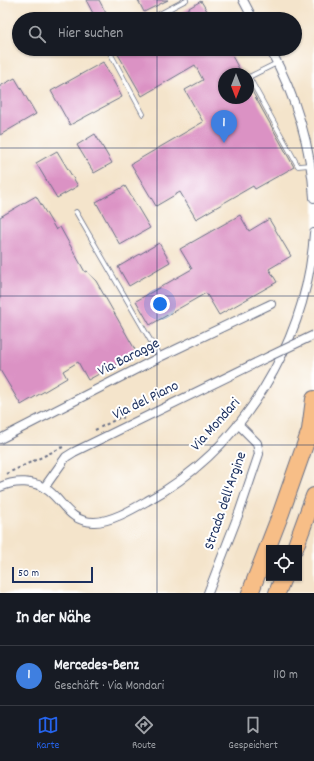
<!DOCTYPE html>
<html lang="de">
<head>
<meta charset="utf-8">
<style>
  :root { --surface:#171b24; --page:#242831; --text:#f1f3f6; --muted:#9ea1a6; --line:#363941; --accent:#2563eb }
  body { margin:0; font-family:Dekko,sans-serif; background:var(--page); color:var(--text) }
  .controls { position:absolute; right:12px; bottom:12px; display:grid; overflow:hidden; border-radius:0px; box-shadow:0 1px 3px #0004 }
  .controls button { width:36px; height:36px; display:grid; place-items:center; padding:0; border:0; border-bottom:1px solid var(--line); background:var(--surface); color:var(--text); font:20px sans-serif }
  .compass { position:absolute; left:218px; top:68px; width:36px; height:36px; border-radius:50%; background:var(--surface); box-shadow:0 1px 3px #0004; rotate:180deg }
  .scale { position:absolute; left:12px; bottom:10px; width:81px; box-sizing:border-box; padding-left:4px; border:2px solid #1b2f5e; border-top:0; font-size:11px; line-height:14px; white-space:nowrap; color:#1b2f5e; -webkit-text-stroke:3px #fff; paint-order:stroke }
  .you { position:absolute; left:160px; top:304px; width:14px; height:14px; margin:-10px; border:3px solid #fff; border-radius:50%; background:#1a73e8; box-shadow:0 0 0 6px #1a73e833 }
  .badge { display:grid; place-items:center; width:26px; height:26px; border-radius:50%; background:var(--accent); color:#fff; font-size:13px; font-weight:700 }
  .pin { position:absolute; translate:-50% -33px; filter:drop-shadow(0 1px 2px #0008) }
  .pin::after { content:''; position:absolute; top:21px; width:14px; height:12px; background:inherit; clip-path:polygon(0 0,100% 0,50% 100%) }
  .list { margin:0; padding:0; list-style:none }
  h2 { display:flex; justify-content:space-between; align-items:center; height:52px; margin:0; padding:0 16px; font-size:17px }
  h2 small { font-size:13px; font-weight:400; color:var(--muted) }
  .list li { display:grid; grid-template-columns:26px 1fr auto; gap:12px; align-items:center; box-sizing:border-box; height:60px; padding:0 16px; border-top:1px solid var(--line) }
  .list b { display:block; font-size:15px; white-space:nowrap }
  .list p { margin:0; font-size:13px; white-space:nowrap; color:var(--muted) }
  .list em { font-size:13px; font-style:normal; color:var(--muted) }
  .icon { flex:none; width:22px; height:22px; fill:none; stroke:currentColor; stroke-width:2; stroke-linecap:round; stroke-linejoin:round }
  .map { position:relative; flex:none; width:314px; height:593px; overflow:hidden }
  .search { position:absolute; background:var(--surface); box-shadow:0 1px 3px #0004; left:12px; right:12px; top:12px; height:44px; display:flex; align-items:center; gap:10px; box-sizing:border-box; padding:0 14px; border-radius:22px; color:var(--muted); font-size:15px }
  .sheet { height:112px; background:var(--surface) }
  nav { display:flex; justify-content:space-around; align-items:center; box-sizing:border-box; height:56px; border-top:1px solid var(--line); background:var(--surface); font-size:11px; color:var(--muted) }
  nav a { display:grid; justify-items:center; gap:2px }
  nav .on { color:var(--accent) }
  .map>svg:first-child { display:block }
</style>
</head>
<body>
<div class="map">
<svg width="314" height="593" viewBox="0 0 314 593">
  <rect width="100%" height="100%" fill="#fff"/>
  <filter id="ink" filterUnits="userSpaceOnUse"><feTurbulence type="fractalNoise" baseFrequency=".025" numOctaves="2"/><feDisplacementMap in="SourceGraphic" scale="8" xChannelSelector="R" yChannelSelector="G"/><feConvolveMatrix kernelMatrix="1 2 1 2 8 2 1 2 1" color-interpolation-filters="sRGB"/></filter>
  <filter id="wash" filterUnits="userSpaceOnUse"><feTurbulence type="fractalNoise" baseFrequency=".012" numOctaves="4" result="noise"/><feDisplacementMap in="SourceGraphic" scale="16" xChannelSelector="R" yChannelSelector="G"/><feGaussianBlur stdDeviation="0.9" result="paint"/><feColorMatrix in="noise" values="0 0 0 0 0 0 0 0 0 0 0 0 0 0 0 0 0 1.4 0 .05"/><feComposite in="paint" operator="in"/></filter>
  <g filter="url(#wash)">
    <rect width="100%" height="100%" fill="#f4e4cb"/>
    <g id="blocks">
      <path fill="#db92c4" d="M86,0H99L109,19H96Z
        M138,0H168L144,12Z
        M201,1L212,19H170Z
        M115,49H229L233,55L232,56L242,74H224V98H248V84L294,167L255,189L253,186L196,219L180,192L156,206L131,164L203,122L185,90L203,80L195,65L142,96Z
        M103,62L122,97L70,125L51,91Z
        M15,78L36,114L0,135V86Z
        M95,134L112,163L94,173L77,145Z
        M57,151L78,186L57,198L36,163Z
        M125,186L150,228L120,245L96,202Z
        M36,196L56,230L60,227L85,272L87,271L96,281L137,353L88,380L78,362L63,371L67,378L21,405L0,370V217Z
        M240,215L249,231L269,219L291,256L269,269L277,282L219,315L206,293L150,325L136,301L192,269L180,249Z
        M159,243L170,262L129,286L118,267Z"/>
    </g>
  </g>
  <g filter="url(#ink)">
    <use href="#blocks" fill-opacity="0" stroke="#676e84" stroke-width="1"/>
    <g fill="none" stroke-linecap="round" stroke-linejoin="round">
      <g stroke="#676e84" stroke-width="5.5">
        <path id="lane" d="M150,19L186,0
          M108,49L143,114
          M277,63L249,77L298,166L310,165
          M76,212L160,357"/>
      </g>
      <g stroke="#676e84" stroke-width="10">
        <path id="street" d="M243,0L253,19
          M270,49C295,95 311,145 314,198
          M0,439L160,357L271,304
          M0,487C15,480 35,480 49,491C64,503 70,522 94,522C111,522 133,509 147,501C243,449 307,341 314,233
          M44,488L66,457L74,452L268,357
          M208,593L239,513L259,454L257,443L238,424"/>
      </g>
      <g stroke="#676e84" stroke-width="18">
        <path id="highway" d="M310,430L314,399
          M295,548L314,496
          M250,593L281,513L314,419
          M277,593L283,578"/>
      </g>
      <path stroke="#676e84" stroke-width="2" stroke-dasharray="3 3" stroke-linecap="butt" d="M95,430L121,417L124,418
        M6,474L65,446"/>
      <use href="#lane" stroke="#fff" stroke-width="4"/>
      <use href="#street" stroke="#fff" stroke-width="8"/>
      <use href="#highway" stroke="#f7be87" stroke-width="16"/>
      <g stroke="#676e84" stroke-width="10" stroke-linecap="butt">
        <path id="street-bridge" d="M268,357L314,335"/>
      </g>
      <use href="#street-bridge" stroke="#fff" stroke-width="8"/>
    </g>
  </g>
  <path fill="none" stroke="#1b2f5e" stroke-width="1" stroke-opacity="0.55" d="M157,0V19M157,49V593M0,148H314M0,296H314M0,445H314"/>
  <g text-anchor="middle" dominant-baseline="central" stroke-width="4" stroke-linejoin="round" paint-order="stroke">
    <g font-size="15" fill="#1b2f5e" stroke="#fff">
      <text transform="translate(129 358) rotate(-27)">Via Baragge</text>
      <text transform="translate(146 401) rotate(-26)">Via del Piano</text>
      <text transform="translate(216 425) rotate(-48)">Via Mondari</text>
      <text transform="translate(226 501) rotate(-71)">Strada dell'Argine</text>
    </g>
  </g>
</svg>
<div class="controls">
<button><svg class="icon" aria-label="locate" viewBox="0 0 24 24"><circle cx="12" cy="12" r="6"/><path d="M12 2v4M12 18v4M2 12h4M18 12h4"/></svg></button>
</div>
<svg class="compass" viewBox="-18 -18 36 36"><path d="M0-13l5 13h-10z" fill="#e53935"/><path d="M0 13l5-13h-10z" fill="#9ea1a6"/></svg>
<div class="scale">50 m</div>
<div class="you"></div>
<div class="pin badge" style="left:224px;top:143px;background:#3f7fe0">1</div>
<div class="search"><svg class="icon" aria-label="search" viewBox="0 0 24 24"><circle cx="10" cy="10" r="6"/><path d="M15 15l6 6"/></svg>Hier suchen</div>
</div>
<section class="sheet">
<h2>In der Nähe<small></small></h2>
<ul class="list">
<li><span class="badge" style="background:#3f7fe0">1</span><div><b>Mercedes-Benz</b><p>Geschäft · Via Mondari</p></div><em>110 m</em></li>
</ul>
</section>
<nav>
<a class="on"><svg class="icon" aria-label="map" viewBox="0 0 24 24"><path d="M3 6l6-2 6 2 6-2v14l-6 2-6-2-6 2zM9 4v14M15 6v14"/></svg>Karte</a>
<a><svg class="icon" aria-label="directions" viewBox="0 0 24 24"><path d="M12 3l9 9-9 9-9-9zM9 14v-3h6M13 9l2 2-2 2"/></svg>Route</a>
<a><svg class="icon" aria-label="saved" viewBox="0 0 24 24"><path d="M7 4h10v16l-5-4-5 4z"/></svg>Gespeichert</a>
</nav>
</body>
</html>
